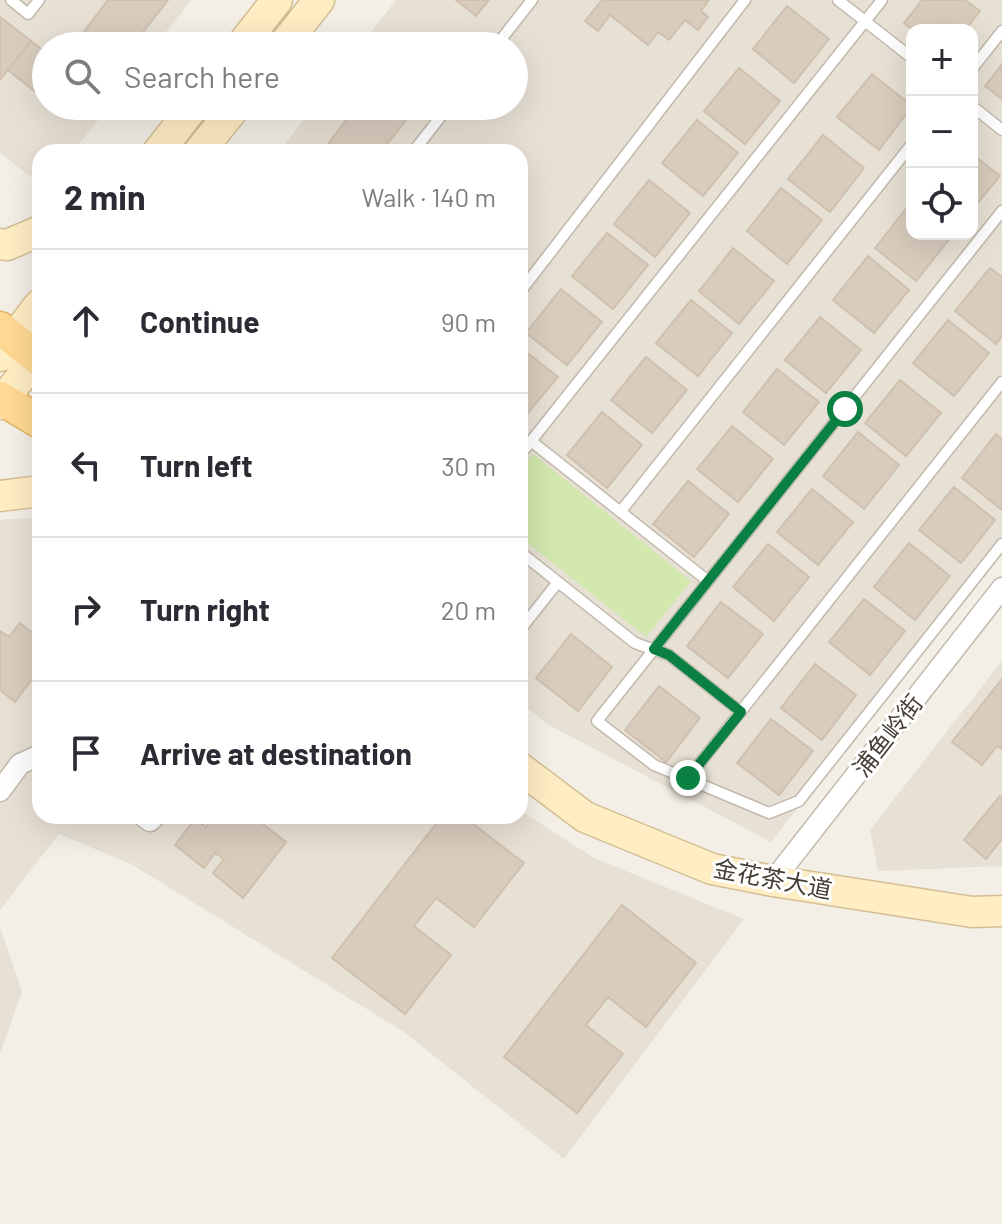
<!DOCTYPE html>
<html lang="en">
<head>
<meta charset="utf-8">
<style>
  :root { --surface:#fff; --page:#f7f7f7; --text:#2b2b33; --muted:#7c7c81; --line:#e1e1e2 }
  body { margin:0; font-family:Barlow,"Noto Sans SC",sans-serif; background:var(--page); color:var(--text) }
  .controls { position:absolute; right:24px; top:24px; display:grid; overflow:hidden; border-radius:16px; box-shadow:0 8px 32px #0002 }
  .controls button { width:72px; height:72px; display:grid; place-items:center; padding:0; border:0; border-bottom:2px solid var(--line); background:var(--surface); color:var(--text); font:40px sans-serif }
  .stop { position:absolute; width:24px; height:24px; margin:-18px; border:6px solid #0b8043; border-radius:50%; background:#fff }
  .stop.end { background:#0b8043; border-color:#fff; box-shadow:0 2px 8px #0008 }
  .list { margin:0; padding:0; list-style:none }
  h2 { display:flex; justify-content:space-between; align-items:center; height:104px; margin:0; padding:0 32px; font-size:34px }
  h2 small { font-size:26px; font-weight:400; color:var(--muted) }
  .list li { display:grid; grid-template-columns:52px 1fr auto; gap:24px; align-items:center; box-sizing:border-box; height:144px; padding:0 32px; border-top:2px solid var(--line) }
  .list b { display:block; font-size:30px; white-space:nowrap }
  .list em { font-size:26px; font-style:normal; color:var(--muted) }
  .icon { flex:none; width:44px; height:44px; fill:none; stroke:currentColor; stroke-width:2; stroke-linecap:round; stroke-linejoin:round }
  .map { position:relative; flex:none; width:1002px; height:1224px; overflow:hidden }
  .search { position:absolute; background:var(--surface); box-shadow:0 8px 32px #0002; left:32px; top:32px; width:496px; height:88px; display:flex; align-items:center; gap:20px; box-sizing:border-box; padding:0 28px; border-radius:44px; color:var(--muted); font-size:30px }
  .panel { position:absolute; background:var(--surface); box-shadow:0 8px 32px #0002; left:32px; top:144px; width:496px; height:680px; border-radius:24px }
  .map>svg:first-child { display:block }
</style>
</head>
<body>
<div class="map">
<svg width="1002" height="1224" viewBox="0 0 1002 1224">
  <rect width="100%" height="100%" fill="#f3eee6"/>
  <path fill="#e7e0d4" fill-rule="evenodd" d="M0,0H191L155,46H46V106H109L73,152H40V184L0,153Z
    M396,0H1002V548L771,842L549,725L520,702V152H279L314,106H514V46H360ZM912,30H972V234H912Z
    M40,517V816H520V810L594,858L744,919L564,1159L404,1032L131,864L59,834L0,910V520Z
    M1002,661V866L878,871L870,830Z
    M0,927L22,992L0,1054Z"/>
  <path fill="#d2e8ae" d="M533,454L691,581L646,637L520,537V470Z"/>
  <path fill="#d8ccbe" stroke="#d0c0ae" stroke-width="2" d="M108,0H168L132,46H73Z
    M456,0H489L476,16Z
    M602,0H709L701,11L708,17L698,30L685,20L669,40L658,32L648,45L610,15L598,31L585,21Z
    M922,0H965L980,11L965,30H913L904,23Z
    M787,6L829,39L794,83L753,49Z
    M0,17L31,41L0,80Z
    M59,38L69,46H52Z
    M31,41L46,53V97L43,98L8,70Z
    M1002,64V99L985,86Z
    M739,68L780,101L745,144L704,111Z
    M872,74L912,106L879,150L837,117Z
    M357,106H417L381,152H322Z
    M697,120L738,153L703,196L662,163Z
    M823,135L864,168L830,212L788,179Z
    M972,154L1000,176L972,210Z
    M649,180L690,213L655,257L614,224Z
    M781,188L822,220L787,264L747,231Z
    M910,204L912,234H947L951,237L916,281L875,248Z
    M607,233L648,265L613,309L572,276Z
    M733,248L774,281L739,324L699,291Z
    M868,256L909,290L874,333L833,300Z
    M990,268L1002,277V336L996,344L955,311Z
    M561,289L602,322L567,365L526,333Z
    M691,300L732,333L698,376L656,343Z
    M820,317L861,350L826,393L785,360Z
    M948,320L989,353L954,396L913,363Z
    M520,347L558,377L522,420L520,418Z
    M646,357L687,390L652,433L611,400Z
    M777,369L819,402L784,445L743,412Z
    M900,380L941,413L906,456L865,423Z
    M602,412L642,445L607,488L567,455Z
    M732,426L773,459L738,502L697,469Z
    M858,432L899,465L864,509L823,476Z
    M996,434L1002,439V510L962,478Z
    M688,481L729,514L694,557L653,524Z
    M954,487L995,520L961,563L919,530Z
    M812,489L853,522L818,565L777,532Z
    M909,543L950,576L915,620L874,587Z
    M768,544L809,577L774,621L733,587Z
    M864,599L905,631L870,675L829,642Z
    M721,602L763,634L728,678L687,646Z
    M20,623L40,639V668L15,702L0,690V631L9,637Z
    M571,634L612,667L578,711L536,678Z
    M815,664L856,695L822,740L781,708Z
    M1002,679V749L997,746L982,765L952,742Z
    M659,686L700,718L666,762L625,730Z
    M771,719L813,751L779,795L737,763Z
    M1000,796L1002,798V839L986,859L964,840Z
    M214,816H252L286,842L243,898L213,873L224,859L215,853L204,868L175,845L195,819L206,827Z
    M442,816H463L524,863L474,927L436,898L414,926L451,955L405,1014L332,958Z
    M622,905L696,963L646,1027L608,997L586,1025L623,1054L577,1113L504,1057Z"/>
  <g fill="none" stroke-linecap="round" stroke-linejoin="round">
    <g stroke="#c2b8ab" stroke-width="13">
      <path id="lane" d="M11,0L28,14L39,0
        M838,0L912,58
        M496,46L532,0
        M972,69L1002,31
        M972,106L1002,130
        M413,152L449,106
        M1002,211L597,721L654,765L769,813L799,801L1002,544
        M520,292L745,0
        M531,441L708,581
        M520,455L882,0
        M621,511L912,144
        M520,552L635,643L669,655L741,712
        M520,630L558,582
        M688,778L1002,382"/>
    </g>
    <g stroke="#c2b8ab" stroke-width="23">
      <path id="street" d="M0,791L20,764L40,755
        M143,816L150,821L155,816
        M773,881L1002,588"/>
    </g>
    <g stroke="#d4bf95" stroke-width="33">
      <path id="secondary" d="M241,46L277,0
        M283,46L319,0
        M158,152L194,106
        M199,152L236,106
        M0,244L7,245L40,231
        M0,356L40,304
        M0,404L40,353
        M0,496L40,491
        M520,768L585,817L712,869L773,881L972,912L1002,911"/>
    </g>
    <g stroke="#e4b463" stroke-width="35">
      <path id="primary" d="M0,328L40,360
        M0,398L40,422"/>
    </g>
    <use href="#lane" stroke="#fff" stroke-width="10"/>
    <use href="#street" stroke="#fff" stroke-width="20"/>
    <use href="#secondary" stroke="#ffedc4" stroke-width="30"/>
    <use href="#primary" stroke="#ffd993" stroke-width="32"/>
  </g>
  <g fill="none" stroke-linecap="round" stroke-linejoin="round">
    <path stroke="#0b8043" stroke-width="10" d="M688,778L741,712L669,655L654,649L845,409"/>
  </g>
  <g text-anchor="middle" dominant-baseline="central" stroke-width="6" stroke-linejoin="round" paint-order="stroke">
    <g font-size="24" fill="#463e35" stroke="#fff">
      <text transform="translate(887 735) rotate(-52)">浦鱼岭街</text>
      <text transform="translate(773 878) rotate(11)">金花茶大道</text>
    </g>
  </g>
</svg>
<div class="controls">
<button>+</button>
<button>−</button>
<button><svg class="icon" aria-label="locate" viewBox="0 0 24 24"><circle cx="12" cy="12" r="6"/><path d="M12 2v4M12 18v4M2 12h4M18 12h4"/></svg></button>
</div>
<div class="stop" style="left:845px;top:409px"></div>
<div class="stop end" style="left:688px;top:778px"></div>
<div class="search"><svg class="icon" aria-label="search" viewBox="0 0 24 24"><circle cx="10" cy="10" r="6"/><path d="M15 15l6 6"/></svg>Search here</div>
<section class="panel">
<h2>2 min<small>Walk · 140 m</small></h2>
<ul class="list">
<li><svg class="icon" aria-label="ahead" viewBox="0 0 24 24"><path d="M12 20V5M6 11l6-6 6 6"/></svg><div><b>Continue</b></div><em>90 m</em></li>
<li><svg class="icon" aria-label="left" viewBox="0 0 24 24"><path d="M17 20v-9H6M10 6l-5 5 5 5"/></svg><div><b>Turn left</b></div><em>30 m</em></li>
<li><svg class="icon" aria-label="right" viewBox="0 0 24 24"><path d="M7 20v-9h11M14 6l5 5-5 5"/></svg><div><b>Turn right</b></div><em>20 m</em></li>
<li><svg class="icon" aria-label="arrive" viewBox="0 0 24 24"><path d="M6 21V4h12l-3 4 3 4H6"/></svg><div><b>Arrive at destination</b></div></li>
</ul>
</section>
</div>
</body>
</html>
